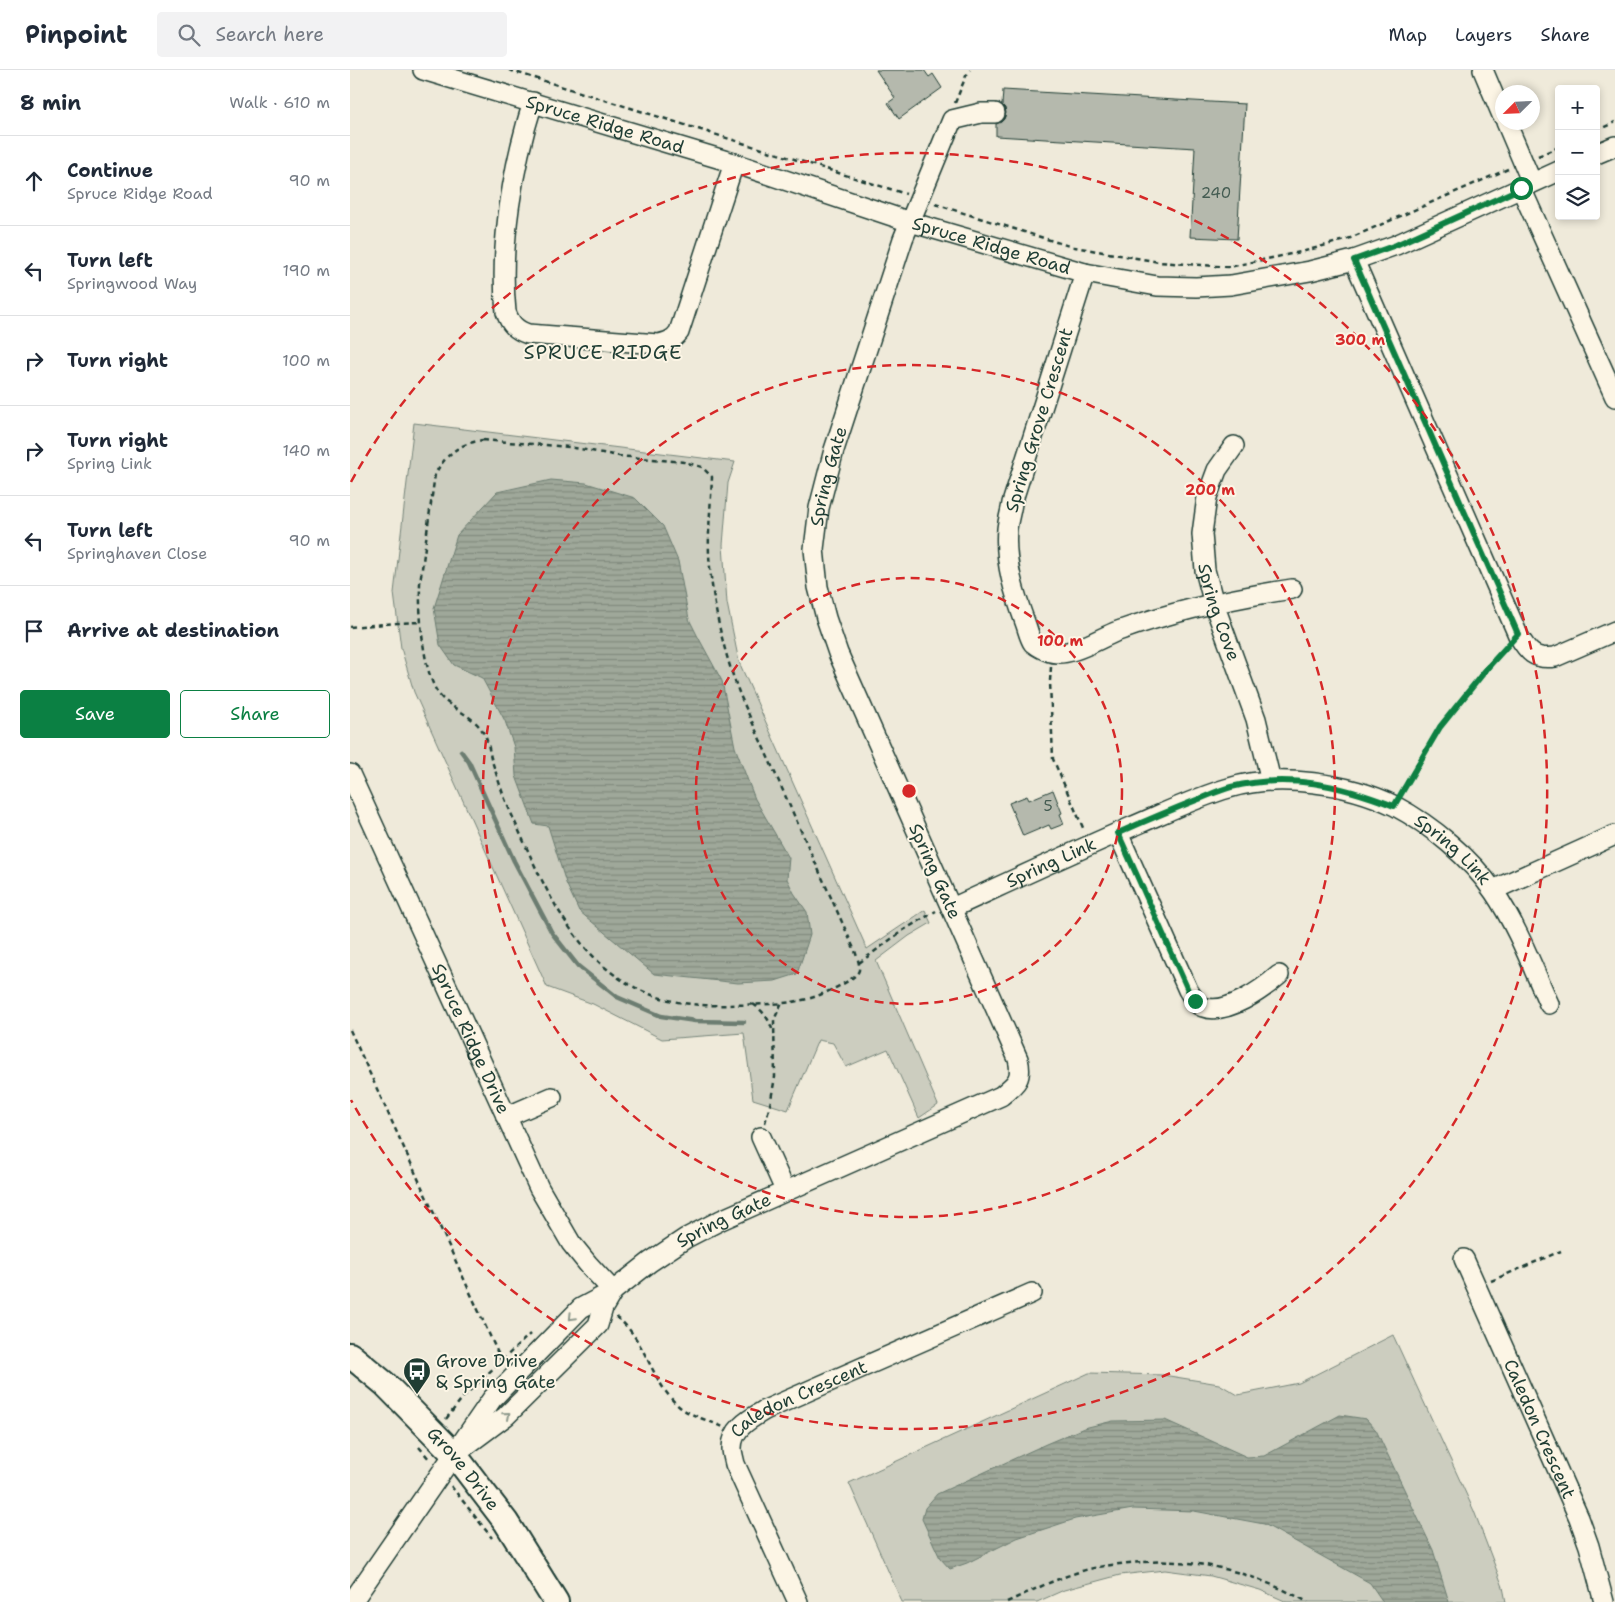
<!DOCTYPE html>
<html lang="en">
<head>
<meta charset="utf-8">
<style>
  :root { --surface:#fff; --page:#f2f2f3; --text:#1f2937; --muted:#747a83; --line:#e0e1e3; --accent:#0b8043 }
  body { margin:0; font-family:"Shantell Sans",sans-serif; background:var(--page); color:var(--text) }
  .controls { position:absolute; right:15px; top:15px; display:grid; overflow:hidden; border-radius:5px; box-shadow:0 2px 8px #0003 }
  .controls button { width:45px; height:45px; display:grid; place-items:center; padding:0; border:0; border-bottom:1px solid var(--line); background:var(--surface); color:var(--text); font:25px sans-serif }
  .compass { position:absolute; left:1145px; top:15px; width:45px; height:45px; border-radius:50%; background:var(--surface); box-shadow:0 2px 8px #0003; rotate:246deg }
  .stop { position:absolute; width:15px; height:15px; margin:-11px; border:4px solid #0b8043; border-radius:50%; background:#fff }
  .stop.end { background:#0b8043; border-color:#fff; box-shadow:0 1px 5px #0008 }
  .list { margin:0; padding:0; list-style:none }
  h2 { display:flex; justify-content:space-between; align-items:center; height:65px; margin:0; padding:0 20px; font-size:21px }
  h2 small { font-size:16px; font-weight:400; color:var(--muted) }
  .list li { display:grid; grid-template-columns:32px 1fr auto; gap:15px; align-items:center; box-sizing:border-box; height:90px; padding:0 20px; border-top:1px solid var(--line) }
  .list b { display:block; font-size:19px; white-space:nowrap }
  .list p { margin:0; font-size:16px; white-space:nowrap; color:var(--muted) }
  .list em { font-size:16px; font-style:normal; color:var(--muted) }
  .actions { display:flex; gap:10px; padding:15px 20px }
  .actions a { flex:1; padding:11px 0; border:1px solid var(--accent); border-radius:5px; text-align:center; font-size:18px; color:var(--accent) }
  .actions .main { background:var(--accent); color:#fff }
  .icon { flex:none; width:28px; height:28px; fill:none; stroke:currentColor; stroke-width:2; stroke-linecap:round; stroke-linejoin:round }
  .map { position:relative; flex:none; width:1265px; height:1532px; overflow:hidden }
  header { display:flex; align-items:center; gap:30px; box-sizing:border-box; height:70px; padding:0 25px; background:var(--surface); border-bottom:1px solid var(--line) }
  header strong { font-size:24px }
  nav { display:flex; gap:28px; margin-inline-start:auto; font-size:18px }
  .search { width:350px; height:45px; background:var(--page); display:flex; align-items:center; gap:12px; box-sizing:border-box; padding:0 18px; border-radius:5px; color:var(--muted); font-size:19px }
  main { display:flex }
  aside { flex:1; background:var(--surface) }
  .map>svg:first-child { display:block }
</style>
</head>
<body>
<header>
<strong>Pinpoint</strong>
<div class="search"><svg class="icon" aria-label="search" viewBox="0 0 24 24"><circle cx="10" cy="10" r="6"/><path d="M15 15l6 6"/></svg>Search here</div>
<nav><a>Map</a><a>Layers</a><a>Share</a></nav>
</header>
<main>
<aside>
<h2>8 min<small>Walk · 610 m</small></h2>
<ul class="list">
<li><svg class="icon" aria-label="ahead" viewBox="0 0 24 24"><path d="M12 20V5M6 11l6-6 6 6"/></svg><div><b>Continue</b><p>Spruce Ridge Road</p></div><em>90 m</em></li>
<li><svg class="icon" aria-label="left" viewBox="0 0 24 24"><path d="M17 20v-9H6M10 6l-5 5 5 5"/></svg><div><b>Turn left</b><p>Springwood Way</p></div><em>190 m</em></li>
<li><svg class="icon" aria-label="right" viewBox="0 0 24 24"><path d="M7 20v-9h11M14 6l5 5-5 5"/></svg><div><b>Turn right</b></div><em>100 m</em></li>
<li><svg class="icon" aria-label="right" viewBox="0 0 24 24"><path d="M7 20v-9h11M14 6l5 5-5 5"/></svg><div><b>Turn right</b><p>Spring Link</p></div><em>140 m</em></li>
<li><svg class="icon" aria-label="left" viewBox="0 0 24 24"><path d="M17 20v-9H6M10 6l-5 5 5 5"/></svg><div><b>Turn left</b><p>Springhaven Close</p></div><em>90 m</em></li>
<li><svg class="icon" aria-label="arrive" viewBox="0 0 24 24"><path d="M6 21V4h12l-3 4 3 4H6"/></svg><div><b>Arrive at destination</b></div></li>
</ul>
<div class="actions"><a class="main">Save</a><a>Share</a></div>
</aside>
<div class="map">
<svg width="1265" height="1532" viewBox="0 0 1265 1532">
  <defs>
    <pattern id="water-rules" width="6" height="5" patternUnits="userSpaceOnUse" patternTransform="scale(1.25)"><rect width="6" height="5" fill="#9fa89a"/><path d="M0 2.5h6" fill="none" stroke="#818a7e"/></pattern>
  </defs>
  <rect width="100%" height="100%" fill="#efeada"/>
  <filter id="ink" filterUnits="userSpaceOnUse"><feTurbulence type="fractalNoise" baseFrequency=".02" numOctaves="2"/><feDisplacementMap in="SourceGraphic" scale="10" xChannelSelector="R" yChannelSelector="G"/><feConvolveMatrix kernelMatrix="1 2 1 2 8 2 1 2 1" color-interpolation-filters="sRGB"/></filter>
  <g filter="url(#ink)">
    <path fill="#cccdbf" stroke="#76857a" d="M64,353L385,392L378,413L373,475L377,533L389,592L517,879L575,840L581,853L559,866L526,891L588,1035L569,1048L538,979L496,997L483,973L468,970L438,1040L403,1029L394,963L312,969L243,934L197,917L64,622L51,578L44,523Z
      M1043,1265L1124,1441L1153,1517L1156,1532H937L910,1520L861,1506L815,1500L770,1505L714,1520L687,1532H552L499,1413L739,1303L813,1305L869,1314L888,1325L949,1313Z"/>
    <path fill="url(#water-rules)" stroke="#6c7d71" d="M201,410L236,413L285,428L313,456L328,491L339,549L347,565L372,611L385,677L405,729L439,788L437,809L444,823L457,842L460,865L447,904L425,911L388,913L304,904L229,841L216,813L198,756L184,754L166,706L164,677L155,651L132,608L104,595L90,575L84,538L107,465L147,422Z
      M990,1345L1016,1349L1026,1360L1083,1480L1099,1532H1033L1020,1513L914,1454L844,1441L783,1439L725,1449L667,1468L617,1493L600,1499L590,1488L572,1449L575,1438L587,1424L696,1374L734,1358L763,1351L815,1350L897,1387L914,1386Z"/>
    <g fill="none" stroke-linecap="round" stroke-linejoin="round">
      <path stroke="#6c7d71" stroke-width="4.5" d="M111,681L119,692L164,791L202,863L228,896L267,927L311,946L345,951L394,952"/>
    </g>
    <path fill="#b5b9ad" stroke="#1f3d34" d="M526,0H574L579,7L583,4L592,18L549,49L538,33L545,28Z
      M653,20L895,34L887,169L840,167L845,78L646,66V54L651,52L654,49L656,43L655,38L652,35Z
      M703,720L712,743L710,744L714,754L701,759L699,755L673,766L659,733L677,726L679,730Z"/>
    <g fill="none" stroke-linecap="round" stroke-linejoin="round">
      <g stroke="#1f3d34" stroke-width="22">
        <g id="minor">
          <path id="s1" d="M73,0L384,93L560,152L735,203L807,216L846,217L881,215L960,201L1004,190L1046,175L1209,101"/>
          <path d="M1133,0L1152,45"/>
          <path d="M183,32C163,95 149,176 156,242C160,254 166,260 178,264L308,274C318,272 323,270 329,262L384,93"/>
          <path d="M1156,52L1182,113"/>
          <path d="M1246,84L1265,76"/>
          <path d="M1171,118L1265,327"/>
          <path d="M1004,190L1168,565C1178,582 1184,590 1205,587L1265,561"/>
          <path d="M735,203L662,433C661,441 658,450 657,459C654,492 665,525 676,555C678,561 680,569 683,573C688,577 694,580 700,582C720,588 749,568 768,561C824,541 883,528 942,519"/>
          <path id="s2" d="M884,376L867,400L857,427L852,464L855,500L864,534L906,649L921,711"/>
          <path id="s3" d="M0,704L189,1118L221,1173L238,1194L263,1221"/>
          <path d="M768,763L838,920C842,926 846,935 853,937C876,946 913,919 929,905"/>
          <path d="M1143,820L1265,765"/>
          <path id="s4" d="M602,838C661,811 721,783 781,757C812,744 847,727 879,718C928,703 999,713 1045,736C1081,755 1121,788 1144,822C1167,856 1182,896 1199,934"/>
          <path d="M156,1047L202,1027"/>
          <path d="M411,1067L435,1120"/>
          <path id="s5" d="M1114,1189L1229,1448L1239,1476L1254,1532"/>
          <path d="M117,1375L156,1346L248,1255L253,1238L263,1221"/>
          <path id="s6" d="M2,1532L142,1329L231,1238L263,1221L300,1192L336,1168L371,1150L651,1026C666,1014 673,1009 668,989L488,583L476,548L468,517L464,479L469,438L484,380L553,169L602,50L631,43H645"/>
          <path id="s7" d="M448,1532L385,1394C384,1389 382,1383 382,1378C382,1358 400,1349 415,1340L682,1223"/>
        </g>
      </g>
      <g stroke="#1f3d34" stroke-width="28">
        <g id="major">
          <path id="s8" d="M0,1285L35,1314L104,1384L156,1452L206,1532"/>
        </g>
      </g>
      <path stroke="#1f3d34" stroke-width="2.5" stroke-dasharray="5 4" stroke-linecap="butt" d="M159,0L556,124
        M605,33L616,6L620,0
        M1246,61L1265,52
        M1188,86L1209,77
        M585,134L719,176L809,192L879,197L955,181L998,169L1158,99
        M133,370L219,377L269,386L334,392L352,397L362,407C361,433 358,459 359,485C362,532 373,581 390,625L505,881C507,887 510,894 509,900C508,908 480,921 472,924C444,936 409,934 379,935C268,941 220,874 179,783C170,763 161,744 153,724C149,712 145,700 141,688C139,679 138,670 133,662C125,647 106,641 93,629C72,610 69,541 70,513L85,404C97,383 109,374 133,370Z
        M0,557L47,553L71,552
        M701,597L700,611L703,689L734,760
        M1052,721L1090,657L1139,596L1157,577
        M509,893L552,861L586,841
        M403,934C413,941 419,949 422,959
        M0,960L151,1290
        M415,1053L420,1035L425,1007L424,950L432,932
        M1141,1211L1211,1181
        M266,1247C296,1268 301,1314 331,1338C340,1345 362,1352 373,1357
        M96,1349L114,1326L180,1264
        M69,1377L80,1390
        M101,1416L142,1468
        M657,1532C679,1522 701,1511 723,1504C741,1497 760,1495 779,1493C848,1487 897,1500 958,1532"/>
      <use href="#minor" stroke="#fcf5e5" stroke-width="19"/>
      <use href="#major" stroke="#fcf5e5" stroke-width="24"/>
    </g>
    <defs><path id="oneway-chevron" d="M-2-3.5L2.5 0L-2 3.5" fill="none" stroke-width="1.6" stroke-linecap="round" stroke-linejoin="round" transform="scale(1.25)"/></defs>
    <g stroke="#8e998c">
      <use href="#oneway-chevron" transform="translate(222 1247) rotate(134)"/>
      <use href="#oneway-chevron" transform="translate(157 1345) rotate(-41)"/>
    </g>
  </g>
  <g fill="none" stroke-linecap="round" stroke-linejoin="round" filter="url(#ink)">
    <path stroke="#0b8043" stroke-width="6" d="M845,931L838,920L768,763C795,751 821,740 849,729C859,725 870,720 881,717C939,703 990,715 1044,736L1090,657L1139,596L1168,564L1004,190L1046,175L1171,118"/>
  </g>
  <g fill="none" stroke="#d62828" stroke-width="2.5" stroke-dasharray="9 6">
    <circle cx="559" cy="721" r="213"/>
    <circle cx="559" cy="721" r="426"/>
    <path d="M1 412A638 638 0 1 1 1 1030"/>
  </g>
  <defs>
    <g id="bus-pin" transform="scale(1.4375)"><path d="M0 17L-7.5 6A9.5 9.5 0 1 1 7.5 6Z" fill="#1f3d34" stroke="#fcf5e5"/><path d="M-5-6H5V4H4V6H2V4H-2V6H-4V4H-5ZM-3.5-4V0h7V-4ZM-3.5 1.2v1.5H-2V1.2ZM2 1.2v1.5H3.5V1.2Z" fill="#fff"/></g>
  </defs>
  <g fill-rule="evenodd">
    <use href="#bus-pin" x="67" y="1301"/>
  </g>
  <g text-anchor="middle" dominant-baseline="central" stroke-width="4" stroke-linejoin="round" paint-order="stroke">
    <g font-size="15" fill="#445c52">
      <text x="866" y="123">240</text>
      <text x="698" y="736">5</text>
    </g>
    <g font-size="18" fill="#1f3d34" stroke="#fcf5e5">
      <text stroke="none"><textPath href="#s1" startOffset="190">Spruce Ridge Road</textPath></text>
      <text stroke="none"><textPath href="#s1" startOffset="595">Spruce Ridge Road</textPath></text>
      <text transform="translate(689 350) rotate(-73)">Spring Grove Crescent</text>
      <text stroke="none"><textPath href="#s6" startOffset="1516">Spring Gate</textPath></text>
      <text stroke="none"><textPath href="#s2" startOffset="176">Spring Cove</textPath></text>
      <text stroke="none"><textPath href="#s4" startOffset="545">Spring Link</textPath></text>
      <text stroke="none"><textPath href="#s4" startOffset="109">Spring Link</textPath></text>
      <text transform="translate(585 801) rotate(66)">Spring Gate</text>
      <text stroke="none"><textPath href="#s3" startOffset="291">Spruce Ridge Drive</textPath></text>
      <text stroke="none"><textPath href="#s6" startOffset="542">Spring Gate</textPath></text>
      <text stroke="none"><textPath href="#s7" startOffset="256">Caledon Crescent</textPath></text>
      <text stroke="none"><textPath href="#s5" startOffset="186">Caledon Crescent</textPath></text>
      <text stroke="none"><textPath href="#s8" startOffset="161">Grove Drive</textPath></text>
    </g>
    <g font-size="18" fill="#1f3d34" stroke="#fcf5e5" text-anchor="start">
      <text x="86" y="1291">Grove Drive<tspan x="86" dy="21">&amp; Spring Gate</tspan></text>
    </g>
    <g font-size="20" letter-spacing="1" fill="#1f3d34" stroke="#fcf5e5">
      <text x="253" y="282">SPRUCE RIDGE</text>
    </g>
  </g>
  <circle cx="559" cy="721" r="8" fill="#d62828" stroke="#fcf5e5" stroke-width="2.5"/>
  <g font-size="15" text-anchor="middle" font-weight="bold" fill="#d62828" stroke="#fcf5e5" stroke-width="4" stroke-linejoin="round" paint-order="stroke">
    <text x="1010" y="275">300 m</text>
    <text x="860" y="425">200 m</text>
    <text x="710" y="576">100 m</text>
  </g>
</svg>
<div class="controls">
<button>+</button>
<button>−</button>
<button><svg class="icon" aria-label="layers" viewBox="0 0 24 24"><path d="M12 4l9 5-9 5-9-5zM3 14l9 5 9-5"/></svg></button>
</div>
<svg class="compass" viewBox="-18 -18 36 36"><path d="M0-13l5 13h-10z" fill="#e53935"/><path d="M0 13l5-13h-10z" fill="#747a83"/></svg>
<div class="stop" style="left:1171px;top:118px"></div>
<div class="stop end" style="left:845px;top:931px"></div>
</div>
</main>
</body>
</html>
